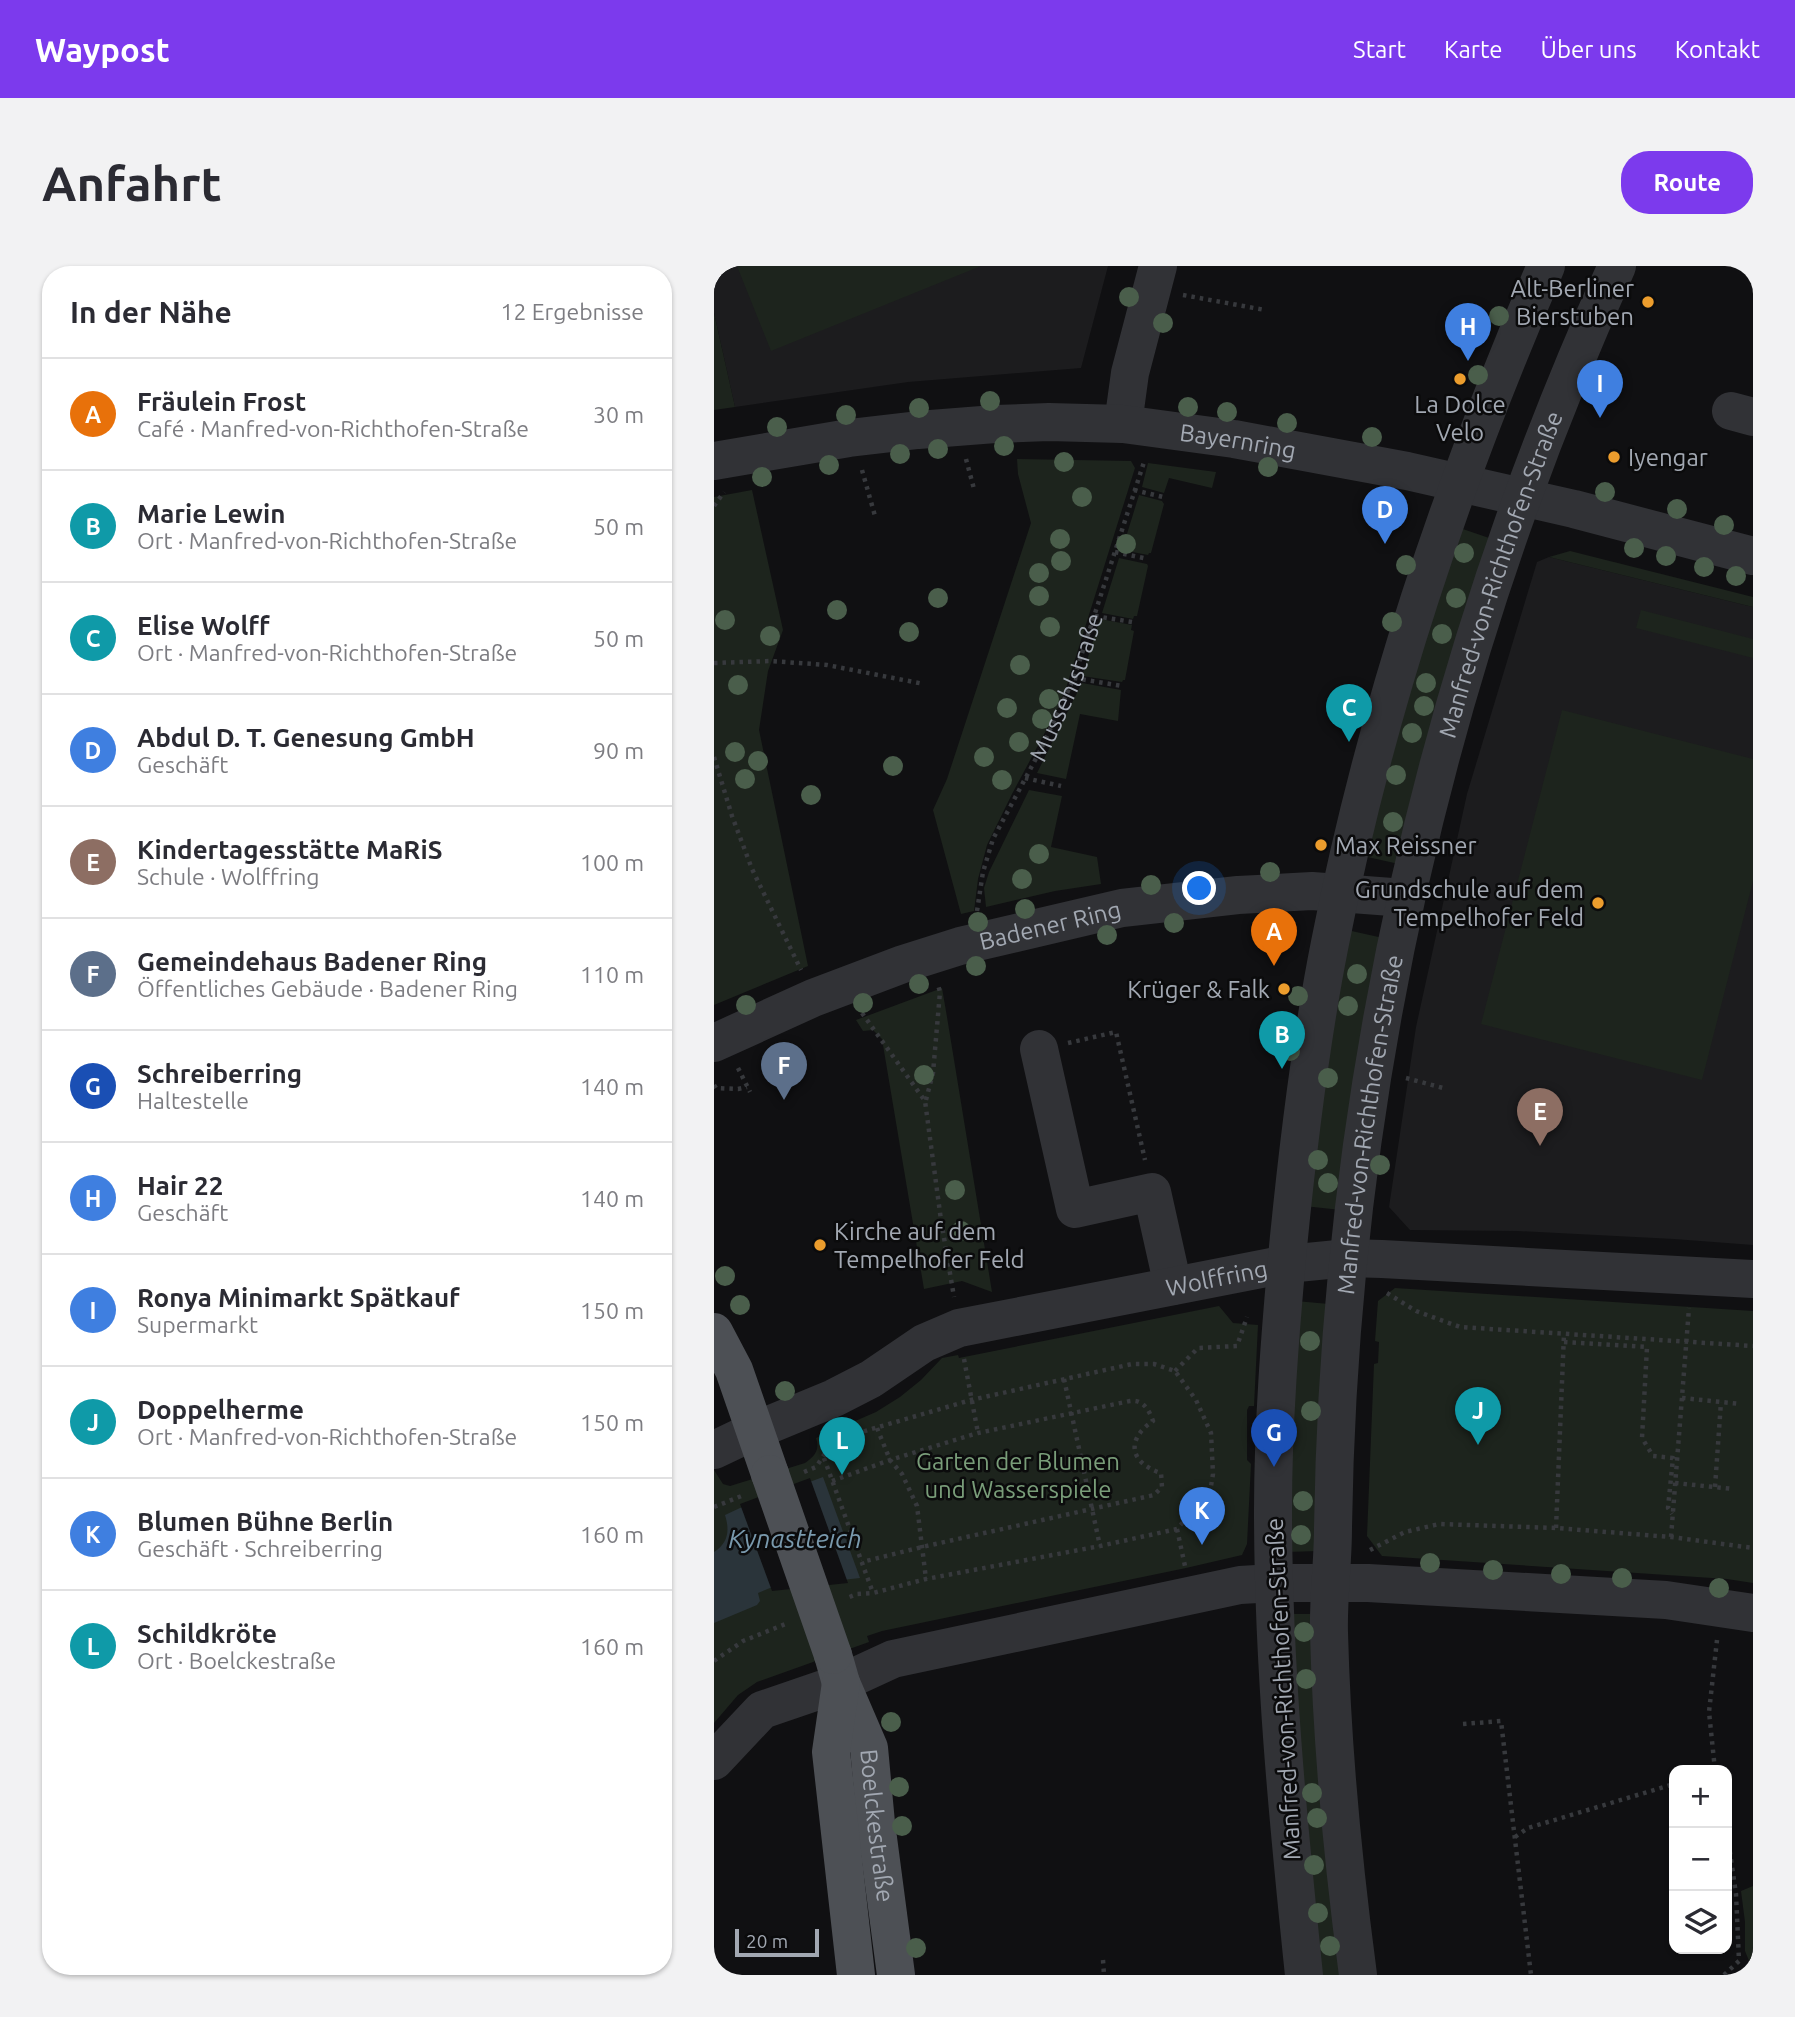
<!DOCTYPE html>
<html lang="de">
<head>
<meta charset="utf-8">
<style>
  :root { --surface:#fff; --page:#f2f2f3; --text:#2b2b33; --muted:#7c7c81; --line:#e1e1e2; --accent:#7c3aed }
  body { margin:0; font-family:Ubuntu,sans-serif; background:var(--page); color:var(--text) }
  .controls { position:absolute; right:21px; bottom:21px; display:grid; overflow:hidden; border-radius:14px; box-shadow:0 2px 5px #0004 }
  .controls button { width:63px; height:63px; display:grid; place-items:center; padding:0; border:0; border-bottom:2px solid var(--line); background:var(--surface); color:var(--text); font:35px sans-serif }
  .scale { position:absolute; left:21px; bottom:18px; width:84px; box-sizing:border-box; padding-left:7px; border:4px solid #a2a8b2; border-top:0; font-size:19px; line-height:24px; white-space:nowrap; color:#a2a8b2; -webkit-text-stroke:5px #0b0b0c; paint-order:stroke }
  .you { position:absolute; left:486px; top:623px; width:24px; height:24px; margin:-18px; border:5px solid #fff; border-radius:50%; background:#1a73e8; box-shadow:0 0 0 10px #1a73e833 }
  .badge { display:grid; place-items:center; width:46px; height:46px; border-radius:50%; background:var(--accent); color:#fff; font-size:23px; font-weight:700 }
  .pin { position:absolute; translate:-50% -58px; filter:drop-shadow(0 2px 4px #0008) }
  .pin::after { content:''; position:absolute; top:37px; width:24px; height:21px; background:inherit; clip-path:polygon(0 0,100% 0,50% 100%) }
  .list { margin:0; padding:0; list-style:none }
  h2 { display:flex; justify-content:space-between; align-items:center; height:91px; margin:0; padding:0 28px; font-size:30px }
  h2 small { font-size:23px; font-weight:400; color:var(--muted) }
  .list li { display:grid; grid-template-columns:46px 1fr auto; gap:21px; align-items:center; box-sizing:border-box; height:112px; padding:0 28px; border-top:2px solid var(--line) }
  .list b { display:block; font-size:26px; white-space:nowrap }
  .list p { margin:0; font-size:23px; white-space:nowrap; color:var(--muted) }
  .list em { font-size:23px; font-style:normal; color:var(--muted) }
  .icon { flex:none; width:38px; height:38px; fill:none; stroke:currentColor; stroke-width:2; stroke-linecap:round; stroke-linejoin:round }
  .map { position:relative; flex:none; width:1039px; height:1709px; overflow:hidden; border-radius:28px }
  header { display:flex; align-items:center; gap:42px; box-sizing:border-box; height:98px; padding:0 35px; background:var(--accent); color:#fff }
  header strong { font-size:33px }
  nav { display:flex; gap:38px; margin-inline-start:auto; font-size:24px }
  .intro { display:flex; align-items:center; justify-content:space-between; box-sizing:border-box; height:168px; padding:0 42px }
  h1 { margin:0; font-size:49px }
  .button { padding:18px 32px; border-radius:28px; background:var(--accent); color:#fff; font-size:24px; font-weight:700 }
  main { display:flex; gap:42px; padding:0 42px }
  aside { flex:1; background:var(--surface); border-radius:28px; box-shadow:0 2px 5px #0004 }
  .map>svg:first-child { display:block }
</style>
</head>
<body>
<header>
<strong>Waypost</strong>
<nav><a>Start</a><a>Karte</a><a>Über uns</a><a>Kontakt</a></nav>
</header>
<div class="intro"><h1>Anfahrt</h1><a class="button">Route</a></div>
<main>
<aside>
<h2>In der Nähe<small>12 Ergebnisse</small></h2>
<ul class="list">
<li><span class="badge" style="background:#e8710a">A</span><div><b>Fräulein Frost</b><p>Café · Manfred-von-Richthofen-Straße</p></div><em>30 m</em></li>
<li><span class="badge" style="background:#0f9aa8">B</span><div><b>Marie Lewin</b><p>Ort · Manfred-von-Richthofen-Straße</p></div><em>50 m</em></li>
<li><span class="badge" style="background:#0f9aa8">C</span><div><b>Elise Wolff</b><p>Ort · Manfred-von-Richthofen-Straße</p></div><em>50 m</em></li>
<li><span class="badge" style="background:#3f7fe0">D</span><div><b>Abdul D. T. Genesung GmbH</b><p>Geschäft</p></div><em>90 m</em></li>
<li><span class="badge" style="background:#8d6e63">E</span><div><b>Kindertagesstätte MaRiS</b><p>Schule · Wolffring</p></div><em>100 m</em></li>
<li><span class="badge" style="background:#5c6f8a">F</span><div><b>Gemeindehaus Badener Ring</b><p>Öffentliches Gebäude · Badener Ring</p></div><em>110 m</em></li>
<li><span class="badge" style="background:#1a4fb4">G</span><div><b>Schreiberring</b><p>Haltestelle</p></div><em>140 m</em></li>
<li><span class="badge" style="background:#3f7fe0">H</span><div><b>Hair 22</b><p>Geschäft</p></div><em>140 m</em></li>
<li><span class="badge" style="background:#3f7fe0">I</span><div><b>Ronya Minimarkt Spätkauf</b><p>Supermarkt</p></div><em>150 m</em></li>
<li><span class="badge" style="background:#0f9aa8">J</span><div><b>Doppelherme</b><p>Ort · Manfred-von-Richthofen-Straße</p></div><em>150 m</em></li>
<li><span class="badge" style="background:#3f7fe0">K</span><div><b>Blumen Bühne Berlin</b><p>Geschäft · Schreiberring</p></div><em>160 m</em></li>
<li><span class="badge" style="background:#0f9aa8">L</span><div><b>Schildkröte</b><p>Ort · Boelckestraße</p></div><em>160 m</em></li>
</ul>
</aside>
<div class="map">
<svg width="1039" height="1709" viewBox="0 0 1039 1709">
  <rect width="100%" height="100%" fill="#101012"/>
  <path fill="#1c1c1e" d="M0,0H394L367,102L194,116L21,141L0,47Z
    M835,291L1039,341V979L960,973L803,965L696,964L675,941L702,761L753,528L823,296Z"/>
  <path fill="#1d241d" d="M23,0H267L57,85Z
    M0,47L21,141L0,144Z
    M303,193L417,195L421,202L353,419L343,444L298,528L273,579L264,613L260,645L247,648L219,544L233,513L317,257L304,208Z
    M434,197L502,206L498,222L455,212L450,227L428,221Z
    M38,224L69,364L54,405L45,464L94,700L0,739V231Z
    M425,229L448,235L450,238L437,287H435L434,289L408,284Z
    M743,261L778,273L685,598L649,590Z
    M856,285L1039,331V341L835,291Z
    M405,292L433,298L434,300L423,350H420L419,353L388,347Z
    M927,344L1039,373V392L922,362Z
    M386,353L418,359L417,364L420,365L411,414H409L408,416L368,410Z
    M368,417L407,424L404,455L366,448L352,513L323,507Z
    M848,444L1039,493V615L988,814L767,758Z
    M315,524L348,530L337,581L383,591L387,618L341,625L272,641L270,622L275,606Z
    M633,664L669,672L627,944L590,940Z
    M228,722L233,751L278,1026L248,1015L210,1023L168,773L159,764L149,765L142,754Z
    M681,1022L1039,1045V1317L1013,1313L668,1290L653,1270L660,1098L664,1097L665,1076L661,1075L664,1035Z
    M582,1035L615,1038L605,1285L572,1286Z
    M505,1040L519,1057L544,1059L540,1140H535L533,1144V1194L537,1198L533,1278L528,1289L472,1302L168,1365L153,1370L155,1376L43,1416L24,1429L0,1457V1204L9,1218L16,1220L91,1197C101,1190 106,1184 102,1172L162,1146L186,1131L207,1114L228,1092L244,1089L245,1092Z
    M577,1348H600L632,1709H602Z
    M1039,1620V1709H1025L1038,1702L1031,1685V1656L1027,1625Z"/>
  <path fill="#2a343a" d="M109,1211L146,1312L56,1322L44,1327L46,1335L43,1339L0,1357V1286C14,1277 16,1265 11,1249L26,1242Z"/>
  <path fill="#101012" d="M96,1212L134,1317L58,1325L26,1238Z"/>
  <g fill="none" stroke-linecap="round" stroke-linejoin="round">
    <g stroke="#37393d" stroke-width="4.5" stroke-dasharray="3.5 5" stroke-linecap="butt">
      <path d="M469,29L551,44"/>
      <path d="M252,193L260,223"/>
      <path d="M148,204L161,250"/>
      <path d="M420,224L449,231"/>
      <path d="M0,240L10,226"/>
      <path d="M401,286L434,293"/>
      <path d="M381,350L418,356"/>
      <path d="M0,397L57,395L113,399L210,418"/>
      <path d="M360,412L408,420"/>
      <path d="M0,491L18,550L38,603L87,704"/>
      <path d="M311,512L347,520"/>
      <path id="s1" d="M263,645L269,606L279,573L326,485L360,412L431,193"/>
      <path d="M148,747L211,835L227,954L240,1031"/>
      <path d="M354,777L402,766L431,894"/>
      <path d="M24,802L36,826"/>
      <path d="M692,812L733,823"/>
      <path d="M0,819L2,822L24,823L33,821"/>
      <path d="M212,834L219,807L226,726L224,719"/>
      <path d="M673,1027L702,1045L746,1061L1039,1080"/>
      <path d="M850,1076L933,1081L928,1172L939,1190L959,1192L954,1242L958,1248"/>
      <path d="M250,1093L264,1167"/>
      <path d="M461,1105L484,1082L523,1080L533,1051"/>
      <path d="M350,1113L386,1280"/>
      <path d="M968,1132L1027,1138"/>
      <path d="M163,1162L176,1194L188,1208L203,1240L212,1313"/>
      <path d="M110,1192L159,1327"/>
      <path d="M90,1206L102,1201L120,1174L257,1134L418,1098H440L461,1105L482,1134L497,1167L499,1208L496,1226L463,1263L386,1280L212,1313L159,1327L143,1328L133,1332"/>
      <path d="M118,1215L176,1194L264,1167L416,1135C429,1133 435,1144 439,1155C411,1174 416,1197 447,1207L448,1221L440,1229L208,1281L148,1296"/>
      <path d="M961,1217L1019,1223"/>
      <path d="M1001,1221L1007,1136"/>
      <path d="M0,1241L30,1229"/>
      <path d="M842,1262L850,1068"/>
      <path d="M463,1263L471,1300"/>
      <path d="M957,1271L975,1042"/>
      <path d="M656,1284L691,1266L725,1258L842,1262L957,1271L1039,1282"/>
      <path d="M0,1395L29,1375L74,1357"/>
      <path d="M749,1458L787,1455L817,1709"/>
      <path d="M1001,1504L995,1446L1003,1374"/>
      <path d="M801,1571L814,1562L960,1518"/>
      <path d="M389,1694L390,1709"/>
      <path d="M1010,1709L1025,1695L1022,1628L1013,1566"/>
    </g>
    <g stroke="#313236" stroke-width="38">
      <path d="M1017,145L1039,151"/>
      <path d="M409,158L416,107L444,0"/>
      <path id="s2" d="M0,195L135,172L204,164L281,158L335,156L409,158L520,173L693,205L860,243L1039,290"/>
      <path id="s3" d="M0,777L99,732L189,698L246,680L408,642L524,629L598,625L691,632"/>
      <path d="M325,783L361,943L438,926L459,1020"/>
      <path id="s4" d="M0,1184L40,1165L120,1132L157,1113L210,1077L245,1062L573,998L634,992L668,993L1039,1013"/>
      <path d="M0,1495L48,1444L127,1417L179,1393L526,1319L560,1317H654L952,1334L1039,1347"/>
      <path d="M590,1709C574,1555 559,1400 559,1244C559,1157 566,1069 574,981C584,879 596,777 616,677C662,442 737,220 832,0"/>
      <path id="s5" d="M644,1709C629,1596 618,1482 615,1367C614,1332 619,1297 619,1262C625,828 723,395 903,0"/>
    </g>
    <g stroke="#4d5055" stroke-width="38">
      <path d="M0,1066L20,1104L56,1208"/>
      <path id="s6" d="M119,1389L127,1417L155,1482L162,1557L182,1709"/>
      <path d="M127,1417L117,1486L142,1709"/>
    </g>
    <path stroke="#4d5055" stroke-width="38" d="M56,1208L119,1389"/>
  </g>
  <g fill="#4a5e4b">
    <circle cx="415" cy="31" r="10"/>
    <circle cx="785" cy="50" r="10"/>
    <circle cx="449" cy="57" r="10"/>
    <circle cx="764" cy="109" r="10"/>
    <circle cx="276" cy="135" r="10"/>
    <circle cx="474" cy="141" r="10"/>
    <circle cx="205" cy="142" r="10"/>
    <circle cx="513" cy="146" r="10"/>
    <circle cx="132" cy="149" r="10"/>
    <circle cx="573" cy="157" r="10"/>
    <circle cx="63" cy="161" r="10"/>
    <circle cx="658" cy="171" r="10"/>
    <circle cx="290" cy="180" r="10"/>
    <circle cx="224" cy="183" r="10"/>
    <circle cx="186" cy="188" r="10"/>
    <circle cx="350" cy="196" r="10"/>
    <circle cx="115" cy="199" r="10"/>
    <circle cx="554" cy="201" r="10"/>
    <circle cx="48" cy="211" r="10"/>
    <circle cx="891" cy="226" r="10"/>
    <circle cx="368" cy="231" r="10"/>
    <circle cx="963" cy="243" r="10"/>
    <circle cx="1010" cy="259" r="10"/>
    <circle cx="346" cy="273" r="10"/>
    <circle cx="412" cy="278" r="10"/>
    <circle cx="920" cy="282" r="10"/>
    <circle cx="750" cy="287" r="10"/>
    <circle cx="952" cy="290" r="10"/>
    <circle cx="347" cy="295" r="10"/>
    <circle cx="692" cy="299" r="10"/>
    <circle cx="990" cy="301" r="10"/>
    <circle cx="325" cy="307" r="10"/>
    <circle cx="1022" cy="310" r="10"/>
    <circle cx="325" cy="330" r="10"/>
    <circle cx="224" cy="332" r="10"/>
    <circle cx="742" cy="332" r="10"/>
    <circle cx="123" cy="344" r="10"/>
    <circle cx="11" cy="354" r="10"/>
    <circle cx="678" cy="356" r="10"/>
    <circle cx="336" cy="361" r="10"/>
    <circle cx="195" cy="366" r="10"/>
    <circle cx="728" cy="368" r="10"/>
    <circle cx="56" cy="370" r="10"/>
    <circle cx="306" cy="399" r="10"/>
    <circle cx="712" cy="417" r="10"/>
    <circle cx="24" cy="419" r="10"/>
    <circle cx="335" cy="433" r="10"/>
    <circle cx="710" cy="440" r="10"/>
    <circle cx="293" cy="442" r="10"/>
    <circle cx="328" cy="453" r="10"/>
    <circle cx="698" cy="467" r="10"/>
    <circle cx="305" cy="476" r="10"/>
    <circle cx="21" cy="486" r="10"/>
    <circle cx="270" cy="491" r="10"/>
    <circle cx="44" cy="495" r="10"/>
    <circle cx="179" cy="500" r="10"/>
    <circle cx="682" cy="509" r="10"/>
    <circle cx="31" cy="513" r="10"/>
    <circle cx="288" cy="514" r="10"/>
    <circle cx="97" cy="529" r="10"/>
    <circle cx="679" cy="556" r="10"/>
    <circle cx="325" cy="588" r="10"/>
    <circle cx="556" cy="606" r="10"/>
    <circle cx="308" cy="613" r="10"/>
    <circle cx="437" cy="619" r="10"/>
    <circle cx="311" cy="643" r="10"/>
    <circle cx="264" cy="656" r="10"/>
    <circle cx="460" cy="657" r="10"/>
    <circle cx="393" cy="669" r="10"/>
    <circle cx="262" cy="700" r="10"/>
    <circle cx="643" cy="708" r="10"/>
    <circle cx="205" cy="718" r="10"/>
    <circle cx="584" cy="730" r="10"/>
    <circle cx="149" cy="737" r="10"/>
    <circle cx="32" cy="739" r="10"/>
    <circle cx="634" cy="740" r="10"/>
    <circle cx="576" cy="785" r="10"/>
    <circle cx="210" cy="809" r="10"/>
    <circle cx="614" cy="812" r="10"/>
    <circle cx="604" cy="894" r="10"/>
    <circle cx="666" cy="899" r="10"/>
    <circle cx="614" cy="917" r="10"/>
    <circle cx="241" cy="924" r="10"/>
    <circle cx="247" cy="965" r="10"/>
    <circle cx="11" cy="1010" r="10"/>
    <circle cx="26" cy="1039" r="10"/>
    <circle cx="596" cy="1075" r="10"/>
    <circle cx="71" cy="1125" r="10"/>
    <circle cx="597" cy="1145" r="10"/>
    <circle cx="589" cy="1235" r="10"/>
    <circle cx="587" cy="1269" r="10"/>
    <circle cx="716" cy="1297" r="10"/>
    <circle cx="779" cy="1304" r="10"/>
    <circle cx="847" cy="1308" r="10"/>
    <circle cx="908" cy="1312" r="10"/>
    <circle cx="1005" cy="1322" r="10"/>
    <circle cx="590" cy="1366" r="10"/>
    <circle cx="592" cy="1413" r="10"/>
    <circle cx="177" cy="1456" r="10"/>
    <circle cx="185" cy="1521" r="10"/>
    <circle cx="598" cy="1527" r="10"/>
    <circle cx="603" cy="1552" r="10"/>
    <circle cx="188" cy="1560" r="10"/>
    <circle cx="600" cy="1599" r="10"/>
    <circle cx="604" cy="1647" r="10"/>
    <circle cx="616" cy="1680" r="10"/>
    <circle cx="202" cy="1682" r="10"/>
  </g>
  <g fill="#ec9d2d" stroke="#0b0b0c" stroke-width="2.5">
    <circle cx="934" cy="36" r="7"/>
    <circle cx="746" cy="113" r="7"/>
    <circle cx="900" cy="191" r="7"/>
    <circle cx="607" cy="579" r="7"/>
    <circle cx="884" cy="637" r="7"/>
    <circle cx="570" cy="723" r="7"/>
    <circle cx="106" cy="979" r="7"/>
  </g>
  <g text-anchor="middle" dominant-baseline="central" stroke-width="5" stroke-linejoin="round" paint-order="stroke">
    <g font-size="24" fill="#a2a8b2" stroke="#0b0b0c" text-anchor="end">
      <text x="920" y="22">Alt-Berliner<tspan x="920" dy="28">Bierstuben</tspan></text>
      <text x="746" y="138" text-anchor="middle">La Dolce<tspan x="746" dy="28">Velo</tspan></text>
      <text x="914" y="191" text-anchor="start">Iyengar</text>
      <text x="621" y="579" text-anchor="start">Max Reissner</text>
      <text x="870" y="623">Grundschule auf dem<tspan x="870" dy="28">Tempelhofer Feld</tspan></text>
      <text x="556" y="723">Krüger &amp; Falk</text>
      <text x="120" y="965" text-anchor="start">Kirche auf dem<tspan x="120" dy="28">Tempelhofer Feld</tspan></text>
    </g>
    <g font-size="24" fill="#a2a8b2" stroke="#0b0b0c">
      <text stroke="none"><textPath href="#s2" startOffset="528">Bayernring</textPath></text>
      <text stroke="none"><textPath href="#s5" startOffset="1421">Manfred-von-Richthofen-Straße</textPath></text>
      <text stroke="none"><textPath href="#s1" startOffset="243">Mussehlstraße</textPath></text>
      <text stroke="none"><textPath href="#s3" startOffset="357">Badener Ring</textPath></text>
      <text stroke="none"><textPath href="#s5" startOffset="854">Manfred-von-Richthofen-Straße</textPath></text>
      <text stroke="none"><textPath href="#s4" startOffset="537">Wolffring</textPath></text>
      <text transform="translate(569 1423) rotate(-93)">Manfred-von-Richthofen-Straße</text>
      <text stroke="none"><textPath href="#s6" startOffset="178">Boelckestraße</textPath></text>
    </g>
    <g font-size="24" fill="#799d79" stroke="#0b0b0c">
      <text x="304" y="1195">Garten der Blumen<tspan x="304" dy="28">und Wasserspiele</tspan></text>
    </g>
    <g font-size="26" font-style="italic" fill="#7999ad" stroke="#0b0b0c">
      <text x="81" y="1272">Kynastteich</text>
    </g>
  </g>
</svg>
<div class="controls">
<button>+</button>
<button>−</button>
<button><svg class="icon" aria-label="layers" viewBox="0 0 24 24"><path d="M12 4l9 5-9 5-9-5zM3 14l9 5 9-5"/></svg></button>
</div>
<div class="scale">20 m</div>
<div class="you"></div>
<div class="pin badge" style="left:560px;top:700px;background:#e8710a">A</div>
<div class="pin badge" style="left:568px;top:803px;background:#0f9aa8">B</div>
<div class="pin badge" style="left:635px;top:476px;background:#0f9aa8">C</div>
<div class="pin badge" style="left:671px;top:278px;background:#3f7fe0">D</div>
<div class="pin badge" style="left:826px;top:880px;background:#8d6e63">E</div>
<div class="pin badge" style="left:70px;top:834px;background:#5c6f8a">F</div>
<div class="pin badge" style="left:560px;top:1201px;background:#1a4fb4">G</div>
<div class="pin badge" style="left:754px;top:95px;background:#3f7fe0">H</div>
<div class="pin badge" style="left:886px;top:152px;background:#3f7fe0">I</div>
<div class="pin badge" style="left:764px;top:1179px;background:#0f9aa8">J</div>
<div class="pin badge" style="left:488px;top:1279px;background:#3f7fe0">K</div>
<div class="pin badge" style="left:128px;top:1209px;background:#0f9aa8">L</div>
</div>
</main>
</body>
</html>
